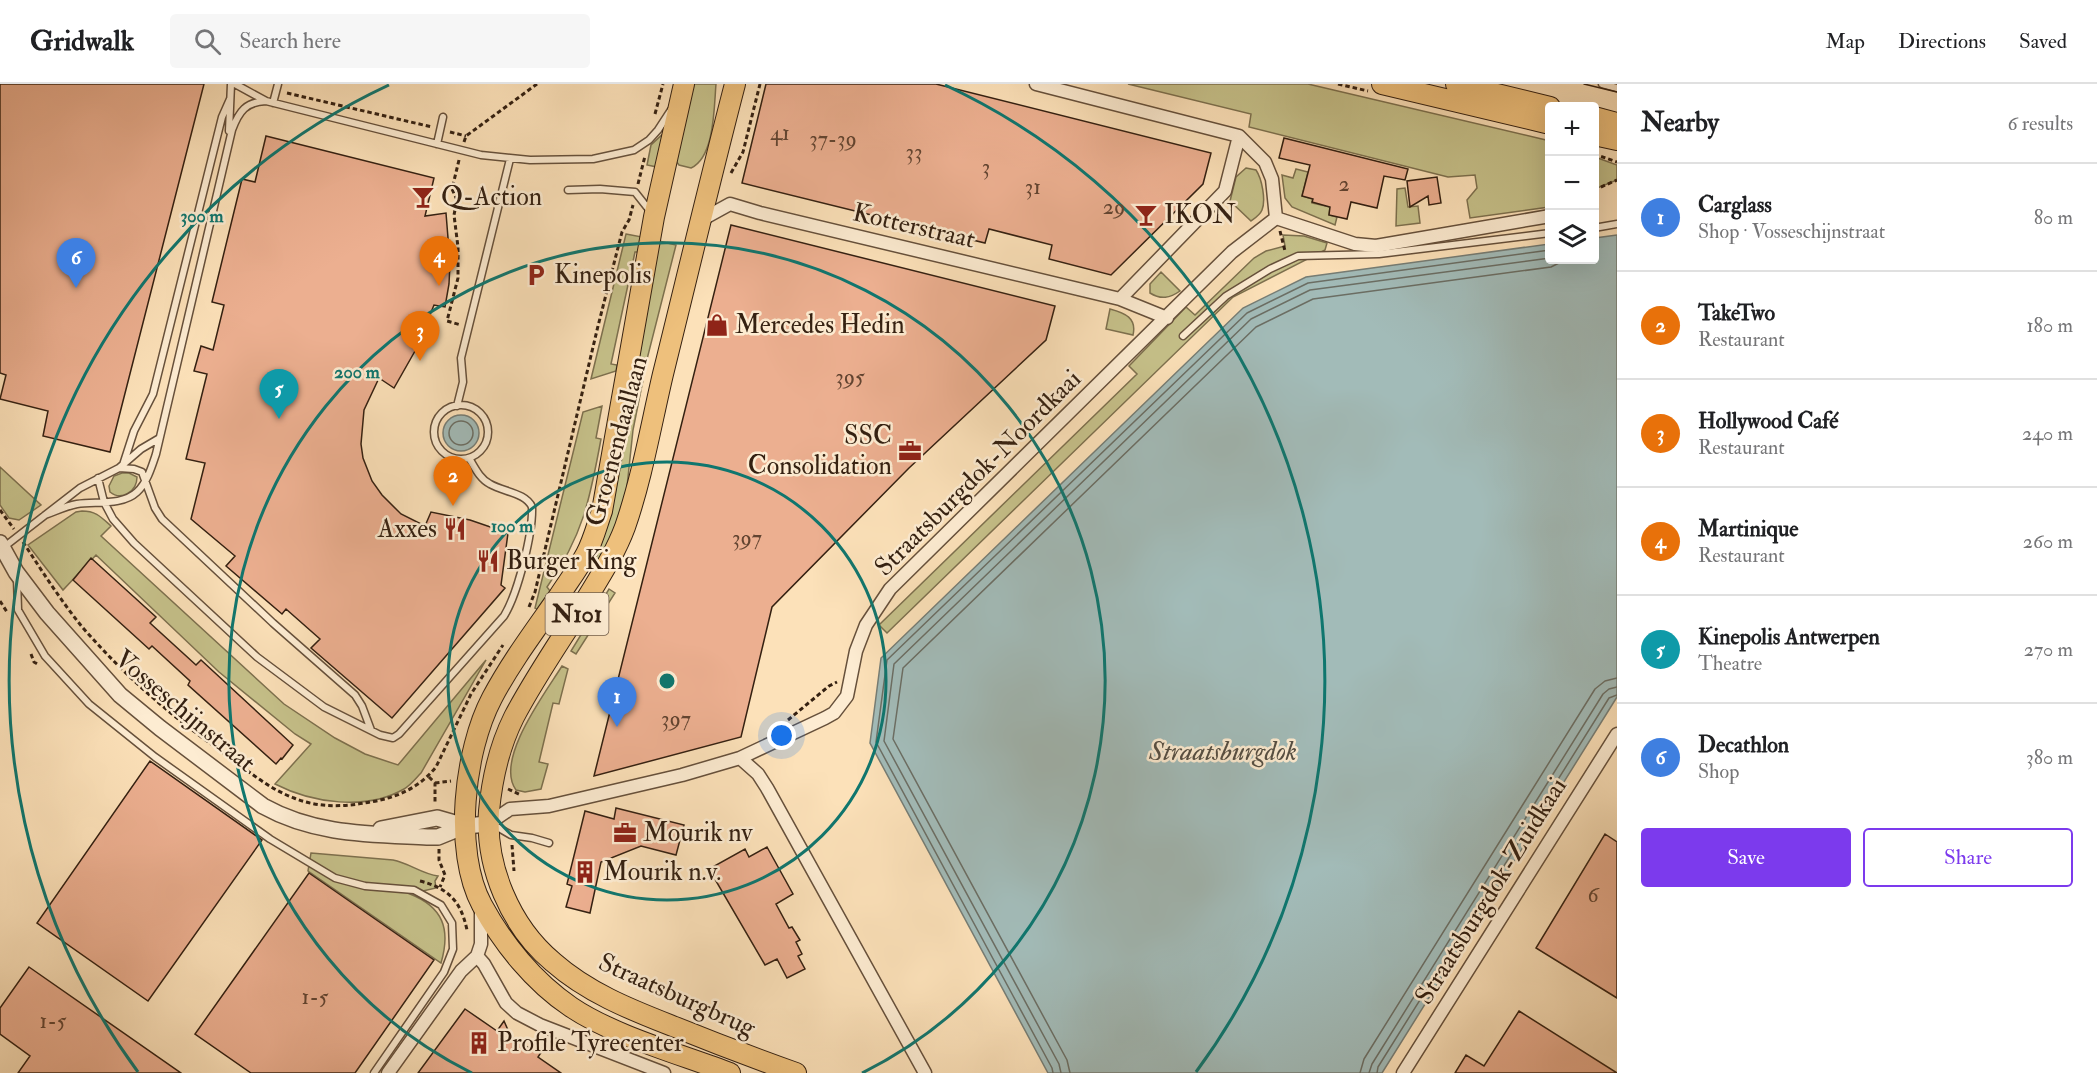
<!DOCTYPE html>
<html lang="en">
<head>
<meta charset="utf-8">
<style>
  :root { --surface:#fff; --page:#f6f6f6; --text:#202124; --muted:#757577; --line:#e0e0e0; --accent:#7c3aed }
  body { margin:0; font-family:"IM FELL Double Pica",serif; background:var(--page); color:var(--text) }
  .controls { position:absolute; right:18px; top:18px; display:grid; overflow:hidden; border-radius:6px; box-shadow:0 6px 24px #0002 }
  .controls button { width:54px; height:54px; display:grid; place-items:center; padding:0; border:0; border-bottom:2px solid var(--line); background:var(--surface); color:var(--text); font:30px sans-serif }
  .you { position:absolute; left:782px; top:652px; width:21px; height:21px; margin:-15px; border:4px solid #fff; border-radius:50%; background:#1a73e8; box-shadow:0 0 0 9px #1a73e833 }
  .badge { display:grid; place-items:center; width:39px; height:39px; border-radius:50%; background:var(--accent); color:#fff; font-size:20px; font-weight:700 }
  .pin { position:absolute; translate:-50% -50px; filter:drop-shadow(0 2px 3px #0008) }
  .pin::after { content:''; position:absolute; top:32px; width:21px; height:18px; background:inherit; clip-path:polygon(0 0,100% 0,50% 100%) }
  .list { margin:0; padding:0; list-style:none }
  h2 { display:flex; justify-content:space-between; align-items:center; height:78px; margin:0; padding:0 24px; font-size:26px }
  h2 small { font-size:20px; font-weight:400; color:var(--muted) }
  .list li { display:grid; grid-template-columns:39px 1fr auto; gap:18px; align-items:center; box-sizing:border-box; height:108px; padding:0 24px; border-top:2px solid var(--line) }
  .list b { display:block; font-size:22px; white-space:nowrap }
  .list p { margin:0; font-size:20px; white-space:nowrap; color:var(--muted) }
  .list em { font-size:20px; font-style:normal; color:var(--muted) }
  .actions { display:flex; gap:12px; padding:18px 24px }
  .actions a { flex:1; padding:14px 0; border:2px solid var(--accent); border-radius:6px; text-align:center; font-size:21px; color:var(--accent) }
  .actions .main { background:var(--accent); color:#fff }
  .icon { flex:none; width:33px; height:33px; fill:none; stroke:currentColor; stroke-width:2; stroke-linecap:round; stroke-linejoin:round }
  .map { position:relative; flex:none; width:1617px; height:989px; overflow:hidden }
  header { display:flex; align-items:center; gap:36px; box-sizing:border-box; height:84px; padding:0 30px; background:var(--surface); border-bottom:2px solid var(--line) }
  header strong { font-size:28px }
  nav { display:flex; gap:33px; margin-inline-start:auto; font-size:21px }
  .search { width:420px; height:54px; background:var(--page); display:flex; align-items:center; gap:15px; box-sizing:border-box; padding:0 21px; border-radius:6px; color:var(--muted); font-size:22px }
  main { display:flex }
  aside { flex:1; background:var(--surface) }
  .map>svg:first-child { display:block }
</style>
</head>
<body>
<header>
<strong>Gridwalk</strong>
<div class="search"><svg class="icon" aria-label="search" viewBox="0 0 24 24"><circle cx="10" cy="10" r="6"/><path d="M15 15l6 6"/></svg>Search here</div>
<nav><a>Map</a><a>Directions</a><a>Saved</a></nav>
</header>
<main>
<div class="map">
<svg width="1617" height="989" viewBox="0 0 1617 989">
  <rect width="100%" height="100%" fill="#fce1b9"/>
  <filter id="stains"><feTurbulence type="fractalNoise" baseFrequency=".00333" numOctaves="4"/><feColorMatrix values="0 0 0 0 .2 0 0 0 0 .09 0 0 0 0 .02 0 0 0 .5 -.17"/></filter>
  <radialGradient id="worn" r=".72"><stop offset=".6" stop-color="#630" stop-opacity="0"/><stop offset="1" stop-color="#630" stop-opacity=".3"/></radialGradient>
  <path fill="#c6c18a" stroke="#7d704e" stroke-width="1.5" d="M693,0H716C714,22 715,73 691,84L679,81L676,77Z
    M1128,0H1308L1546,56L1549,57V123L1470,134L1467,116L1477,104L1475,91L1448,93L1249,43L1251,30Z
    M665,48L657,83L647,81L651,61Z
    M1595,73L1617,81V96L1595,105Z
    M1246,84L1256,86C1262,95 1266,116 1262,126C1260,131 1255,134 1251,137L1230,117L1236,93Z
    M1296,85L1308,88L1302,112L1313,115L1312,119L1330,123L1329,131L1337,133L1335,141L1292,123L1285,114L1282,91L1293,94Z
    M1405,104L1408,123L1418,122L1420,139L1396,142L1397,105Z
    M626,150L642,153L639,168H635L611,280L617,281L616,287L591,295Z
    M1283,151L1304,152L1327,159L1325,166L1233,213L887,549L879,541L1137,290L1129,282L1186,223L1195,231L1254,174L1266,167L1285,162Z
    M659,157L676,161L643,291L632,289Z
    M1161,188L1180,207C1170,214 1161,216 1150,209V200Z
    M1110,225C1125,229 1137,234 1133,251L1106,245Z
    M632,294L643,296L633,346L626,412L623,425L597,484L589,480Z
    M602,322L596,354L601,355C590,415 583,452 547,503L550,507L537,525L535,524L583,328Z
    M0,383L41,421L19,436L9,434L0,421Z
    M122,389H129L137,393C137,408 121,417 110,408L109,402L114,392Z
    M82,427C96,427 101,433 111,442L101,452L284,620L335,654L365,670L398,681L486,576L421,689C416,694 411,701 404,705C366,727 312,719 275,700L311,660L295,650L219,588L96,471L63,506L28,461L76,428Z
    M609,505L615,509L576,570L571,567Z
    M562,582L568,585L559,620L553,619L539,678L548,680L541,705L525,708L516,706C494,676 546,608 562,582Z
    M311,769L393,776C409,779 422,790 438,792L435,797L436,804L410,810C443,823 451,845 441,879L308,787Z"/>
  <path fill="#a2bbb8" stroke="#767d75" stroke-width="1.5" d="M1617,151V613L1382,989H1048L870,659L881,574L1243,224L1306,193L1549,160L1550,176H1594L1595,154Z
    M443 349a18 18 0 1 1 36 0a18 18 0 1 1-36 0Z"/>
  <g fill="none" stroke-linecap="round" stroke-linejoin="round">
    <path stroke="#6b6e64" stroke-width="1.5" d="M449 349a12 12 0 1 1 24 0a12 12 0 1 1-24 0Z
      M1053,989L1052,984L876,658L887,576L1247,229L1308,199L1550,166
      M1061,989L1059,980L884,657L894,580L1251,235L1310,206L1550,174
      M1070,989L1067,976L893,655L903,584L1256,243L1313,215L1551,183L1565,176
      M1360,989L1364,975L1595,605L1605,597L1617,594
      M1369,989L1372,980L1603,610L1609,605L1617,603
      M1377,989L1378,983L1609,614L1617,611"/>
  </g>
  <path fill="#ecaf90" stroke="#342011" stroke-width="1.5" d="M0,0H204L110,368L43,352L48,327L0,315L6,291L0,289Z
    M766,0H936L1211,69L1203,100L1111,191L1049,175L1052,161L989,145L985,159L742,99Z
    M266,52L434,94L425,132L446,129L450,179L449,200L445,223L434,221L415,267L394,304L379,294L364,326L361,360L363,374L372,397L382,411L401,430L425,442L431,428L470,436L508,449L501,501L505,504L392,634L311,564L320,555L286,525L282,530L226,482L235,472L191,435L205,379L186,375L207,290L194,287L201,262L213,266L224,221L212,218L242,95L255,98Z
    M1284,54L1408,85L1405,96L1384,92L1377,124L1351,118L1347,135L1329,131L1330,123L1312,118L1313,115L1302,112L1310,81L1279,74Z
    M1437,93L1441,119L1429,121L1428,112L1410,123L1407,97Z
    M731,141L1055,222L1046,256L909,384L772,523L741,653L594,692Z
    M91,474L156,533L150,539L196,581L201,576L293,661L282,675L281,674L276,680L188,601L190,597L152,562L149,565L73,496Z
    M150,677L262,756L148,917L37,839Z
    M616,724L684,741L676,771L641,762L601,778L590,829L566,823L572,802L567,800L585,727L614,735Z
    M1605,750L1617,758V914L1536,864Z
    M767,763L793,810L776,820L789,844L792,843L800,856L796,858L802,870L798,872L805,885L787,894L777,875L765,881L709,785L745,765L749,773Z
    M309,789L434,876L355,989H251L195,950Z
    M29,883L181,989H18L30,972L0,950V924Z
    M465,925L497,947L504,937L511,953L529,964H544L538,973L561,989H418Z
    M1519,927L1617,989H1455L1466,971L1484,982Z"/>
  <g fill="none" stroke-linecap="round" stroke-linejoin="round">
    <g stroke="#66503b" stroke-width="9">
      <path id="service" d="M235,0L266,17L481,71L530,76L593,75L634,66L649,56L658,46L671,26
        M1602,0L1617,4
        M273,19L278,0
        M229,47L231,0
        M437,60L443,33
        M568,106L600,105L635,108L650,127
        M1594,144L1617,140
        M1183,252L1226,212L1270,185L1298,172L1379,170L1550,149
        M434 348a27 27 0 1 1 54 0a27 27 0 1 1-54 0Z
        M457,322L463,298L461,274L510,75
        M123,381L134,347L153,310L222,33L230,15
        M119,384L134,385L142,388L155,424L162,435L273,539L355,611L362,622L371,646
        M98,394L104,418L113,435L134,459L257,573L324,623L380,651L393,654L399,650L504,532C518,509 533,449 532,423C526,409 504,408 490,400C480,395 475,384 469,374
        M45,431C56,427 66,422 77,420C96,417 122,422 137,408C147,399 152,382 156,370L232,46C239,27 246,18 266,17
        M4,463L80,404L119,384L141,365L158,355
        M17,494L18,526L45,572L89,620L155,673L270,755L335,794L365,802L414,806L441,821L452,839L453,865L444,888L374,989
        M492,740L511,751L532,754L549,759"/>
    </g>
    <g stroke="#66503b" stroke-width="15">
      <path id="minor" d="M1036,0L1239,52L1265,78L1272,95L1276,134
        M1276,134L1355,160L1376,162L1550,132
        M701,136L730,120L760,129L1120,215L1167,234
        M1120,215L1225,107L1239,52
        M740,674L758,690L767,704L925,989
        M488,740L510,725L549,722L682,691L740,674L825,634L834,629L847,612L856,567L866,541L890,505L1232,168L1276,134
        M477,872L484,880L506,919L517,929L540,941L664,989
        M477,872L481,860V823
        M388,989L461,887L477,872
        M1403,989L1617,650"/>
    </g>
    <g stroke="#66503b" stroke-width="18">
      <path id="tertiary" d="M0,459L16,488L47,529L120,611L160,644L263,722C315,751 369,750 427,753H438L465,742L488,740
        M381,745L437,734L465,742"/>
    </g>
    <g stroke="#342011" stroke-width="22">
      <path id="primary" d="M684,0L654,133L602,427C597,441 593,457 586,470C578,485 568,498 559,512C536,545 511,578 492,614C464,667 453,767 482,821C503,860 534,898 571,923C614,952 680,970 730,989
        M735,0C710,96 687,193 663,290C651,341 642,394 625,443C615,470 599,494 584,519C561,556 535,593 514,633C500,661 492,695 489,727C485,782 510,842 553,878C587,908 629,925 670,941C712,958 754,974 796,989
        M1382,0L1550,40
        M1456,0L1550,23
        M1594,33L1617,39
        M1594,51L1617,56"/>
    </g>
    <path stroke="#342011" stroke-width="3" stroke-dasharray="4.5 3" stroke-linecap="butt" d="M1338,0L1368,7
      M287,9L432,43
      M655,30L663,0
      M450,48L466,52
      M464,58L466,52L537,0
      M1594,70L1617,78
      M459,76L452,105L457,116L454,131L458,163V194L447,237L461,241
      M731,89L743,68L760,0
      M638,100L645,72
      M1594,106L1617,96
      M1280,147L1285,167
      M0,426L14,445
      M23,458C42,487 61,517 83,544C127,594 171,632 225,670C247,686 269,705 294,714C318,724 345,723 370,718C396,714 419,704 436,683L471,610L503,561
      M0,517L7,528
      M529,523L535,508L598,242L622,148L629,136L633,121
      M31,570L34,578L39,581
      M788,636L829,602L837,598
      M429,693L435,699V720
      M435,699L451,697
      M508,705L521,711
      M512,761L514,787
      M439,765V776L445,791L440,803
      M420,797C448,804 461,817 467,846"/>
    <use href="#service" stroke="#fdecd2" stroke-width="6"/>
    <use href="#minor" stroke="#fdecd2" stroke-width="12"/>
    <use href="#tertiary" stroke="#fdecd2" stroke-width="15"/>
    <use href="#primary" stroke="#eec07c" stroke-width="20"/>
    <path stroke="#342011" stroke-width="1.5" d="M1584,0L1617,8"/>
  </g>
  <g fill="none" stroke="#0f766e" stroke-width="3">
    <circle cx="667" cy="597" r="219"/>
    <path d="M472 989A438 438 0 1 1 862 989"/>
    <path d="M138 988A658 658 0 0 1 389 1M945 1A658 658 0 0 1 1196 988"/>
  </g>
  <defs>
    <g id="bar-bare" transform="scale(1.8)"><path d="M-6-5H6L.8 .8V4.5H3.5V6h-7V4.5H-.8V.8Z" fill="#8f2418" stroke="#fdecd2" stroke-width="2.5" paint-order="stroke"/></g>
    <g id="parking-bare" transform="scale(1.8)"><path d="M-3.5-5.5H1a3.5 3.5 0 0 1 0 7H-1V5.5H-3.5ZM-1-3.4V-.6H.8a1.4 1.4 0 0 0 0-2.8Z" fill="#8f2418" stroke="#fdecd2" stroke-width="2.5" paint-order="stroke"/></g>
    <g id="shop-bare" transform="scale(1.8)"><path d="M-5-2.5h2.3a2.7 3.5 0 0 1 5.4 0H5L5.5 6h-11ZM-1.5-2.5h3a1.5 2.3 0 0 0-3 0Z" fill="#8f2418" stroke="#fdecd2" stroke-width="2.5" paint-order="stroke"/></g>
    <g id="office-bare" transform="scale(1.8)"><path d="M-6-3h4V-5.5h4V-3h4V5H-6ZM-1-4.5V-3h2v-1.5ZM-6 0V1H6V0Z" fill="#8f2418" stroke="#fdecd2" stroke-width="2.5" paint-order="stroke"/></g>
    <g id="restaurant-bare" transform="scale(1.8)"><path d="M-5-6h1v4h1v-4h1v4h1v-4h1v5L-1.5 .5V6h-2V.5L-5-1ZM5-6V6H3V1.5H1.5Q1.5-4 5-6Z" fill="#8f2418" stroke="#fdecd2" stroke-width="2.5" paint-order="stroke"/></g>
    <g id="building-bare" transform="scale(1.8)"><path d="M-4-6H4V6H1V3H-1V6H-4ZM-2.5-4.3h1.7v1.8h-1.7ZM.8-4.3h1.7v1.8H.8ZM-2.5-1h1.7V.8h-1.7ZM.8-1h1.7V.8H.8Z" fill="#8f2418" stroke="#fdecd2" stroke-width="2.5" paint-order="stroke"/></g>
  </defs>
  <g fill-rule="evenodd">
    <use href="#bar-bare" x="423" y="113"/>
    <use href="#bar-bare" x="1146" y="131"/>
    <use href="#parking-bare" x="536" y="191"/>
    <use href="#shop-bare" x="717" y="241"/>
    <use href="#office-bare" x="910" y="367"/>
    <use href="#restaurant-bare" x="455" y="445"/>
    <use href="#restaurant-bare" x="488" y="477"/>
    <use href="#office-bare" x="625" y="749"/>
    <use href="#building-bare" x="585" y="788"/>
    <use href="#building-bare" x="479" y="959"/>
  </g>
  <g text-anchor="middle" dominant-baseline="central" stroke-width="5" stroke-linejoin="round" paint-order="stroke">
    <g font-size="22" fill="#624431">
      <text x="780" y="49">41</text>
      <text x="833" y="55">37-39</text>
      <text x="914" y="68">33</text>
      <text x="986" y="83">3</text>
      <text x="1344" y="100">2</text>
      <text x="1033" y="103">31</text>
      <text x="1114" y="123">29</text>
      <text x="850" y="293">395</text>
      <text x="747" y="454">397</text>
      <text x="676" y="635">397</text>
      <text x="1593" y="811">6</text>
      <text x="315" y="913">1-5</text>
      <text x="53" y="937">1-5</text>
    </g>
    <rect fill="#fdecd2" stroke="#705d4b" stroke-width="1.5" x="545.5" y="509" width="63" height="42" rx="4.5"/>
    <g font-size="24" font-weight="bold" fill="#342011">
      <text x="577" y="530">N101</text>
    </g>
    <g font-size="26" fill="#342011" stroke="#fdecd2" text-anchor="start">
      <text x="441" y="113">Q-Action</text>
      <text x="1164" y="131">IKON</text>
      <text x="554" y="191">Kinepolis</text>
      <text x="735" y="241">Mercedes Hedin</text>
      <text x="892" y="352" text-anchor="end">SSC<tspan x="892" dy="30">Consolidation</tspan></text>
      <text x="437" y="445" text-anchor="end">Axxes</text>
      <text x="506" y="477">Burger King</text>
      <text x="643" y="749">Mourik nv</text>
      <text x="603" y="788">Mourik n.v.</text>
      <text x="497" y="959">Profile Tyrecenter</text>
    </g>
    <g font-size="26" fill="#342011" stroke="#fdecd2">
      <text transform="translate(914 142) rotate(13)">Kotterstraat</text>
      <text transform="translate(617 357) rotate(-75)">Groenendaallaan</text>
      <text transform="translate(978 389) rotate(-45)">Straatsburgdok-Noordkaai</text>
      <text transform="translate(185 627) rotate(40)">Vosseschijnstraat</text>
      <text transform="translate(1491 807) rotate(-58)">Straatsburgdok-Zuidkaai</text>
      <text transform="translate(677 911) rotate(24)">Straatsburgbrug</text>
    </g>
    <g font-size="27" font-style="italic" fill="#554e43" stroke="#fdecd2">
      <text x="1223" y="667">Straatsburgdok</text>
    </g>
  </g>
  <circle cx="667" cy="597" r="9" fill="#0f766e" stroke="#fdecd2" stroke-width="3"/>
  <g font-size="18" text-anchor="middle" font-weight="bold" fill="#0f766e" stroke="#fdecd2" stroke-width="5" stroke-linejoin="round" paint-order="stroke">
    <text x="202" y="138">300 m</text>
    <text x="357" y="294">200 m</text>
    <text x="512" y="448">100 m</text>
  </g>
  <rect width="100%" height="100%" filter="url(#stains)"/>
  <rect width="100%" height="100%" fill="url(#worn)"/>
</svg>
<div class="controls">
<button>+</button>
<button>−</button>
<button><svg class="icon" aria-label="layers" viewBox="0 0 24 24"><path d="M12 4l9 5-9 5-9-5zM3 14l9 5 9-5"/></svg></button>
</div>
<div class="you"></div>
<div class="pin badge" style="left:617px;top:643px;background:#3f7fe0">1</div>
<div class="pin badge" style="left:453px;top:422px;background:#e8710a">2</div>
<div class="pin badge" style="left:420px;top:277px;background:#e8710a">3</div>
<div class="pin badge" style="left:439px;top:202px;background:#e8710a">4</div>
<div class="pin badge" style="left:279px;top:335px;background:#0f9aa8">5</div>
<div class="pin badge" style="left:76px;top:204px;background:#3f7fe0">6</div>
</div>
<aside>
<h2>Nearby<small>6 results</small></h2>
<ul class="list">
<li><span class="badge" style="background:#3f7fe0">1</span><div><b>Carglass</b><p>Shop · Vosseschijnstraat</p></div><em>80 m</em></li>
<li><span class="badge" style="background:#e8710a">2</span><div><b>TakeTwo</b><p>Restaurant</p></div><em>180 m</em></li>
<li><span class="badge" style="background:#e8710a">3</span><div><b>Hollywood Café</b><p>Restaurant</p></div><em>240 m</em></li>
<li><span class="badge" style="background:#e8710a">4</span><div><b>Martinique</b><p>Restaurant</p></div><em>260 m</em></li>
<li><span class="badge" style="background:#0f9aa8">5</span><div><b>Kinepolis Antwerpen</b><p>Theatre</p></div><em>270 m</em></li>
<li><span class="badge" style="background:#3f7fe0">6</span><div><b>Decathlon</b><p>Shop</p></div><em>380 m</em></li>
</ul>
<div class="actions"><a class="main">Save</a><a>Share</a></div>
</aside>
</main>
</body>
</html>
